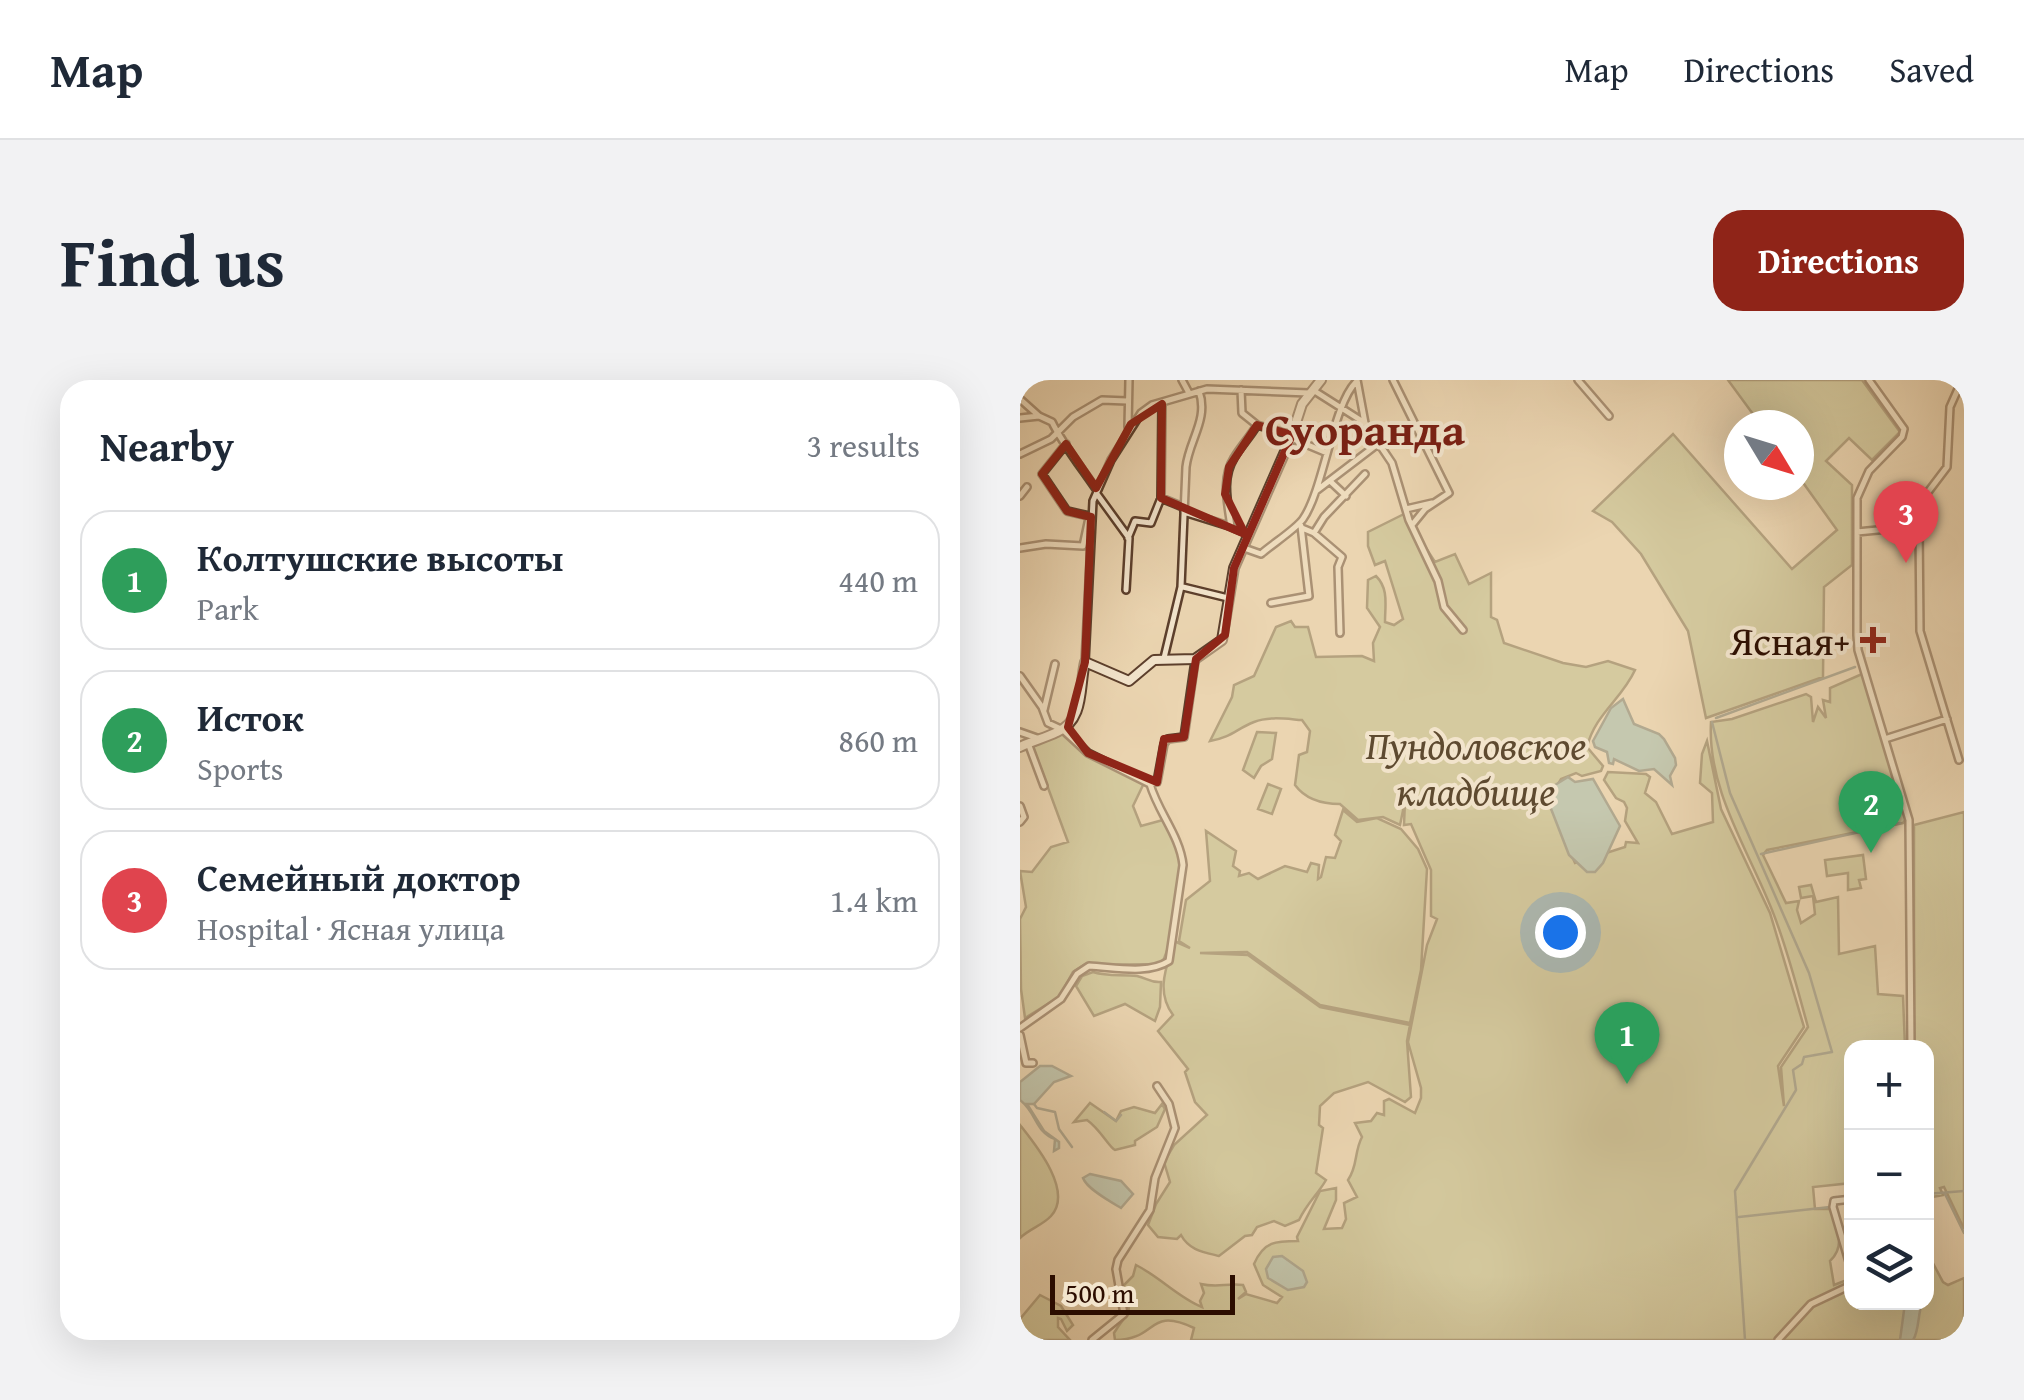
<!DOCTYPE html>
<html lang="en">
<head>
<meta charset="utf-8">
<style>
  :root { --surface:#fff; --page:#f2f2f3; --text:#1f2937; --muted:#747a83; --line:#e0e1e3; --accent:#8f2418 }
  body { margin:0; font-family:"Gentium Book Plus",serif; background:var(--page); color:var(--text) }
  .controls { position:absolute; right:30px; bottom:30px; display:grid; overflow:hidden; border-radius:20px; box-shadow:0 10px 40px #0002 }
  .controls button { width:90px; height:90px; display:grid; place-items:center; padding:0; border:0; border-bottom:2px solid var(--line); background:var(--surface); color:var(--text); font:50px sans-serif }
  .compass { position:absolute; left:704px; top:30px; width:90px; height:90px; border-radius:50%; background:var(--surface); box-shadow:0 10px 40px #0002; rotate:128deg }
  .scale { position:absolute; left:30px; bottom:25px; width:185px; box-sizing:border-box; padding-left:10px; border:5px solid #2c0d00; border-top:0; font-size:28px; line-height:35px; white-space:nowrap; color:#2c0d00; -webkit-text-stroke:8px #f2e4cc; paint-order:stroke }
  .you { position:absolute; left:540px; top:552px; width:35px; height:35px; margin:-25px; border:8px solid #fff; border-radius:50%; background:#1a73e8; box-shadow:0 0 0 15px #1a73e833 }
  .badge { display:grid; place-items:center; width:65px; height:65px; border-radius:50%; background:var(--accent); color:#fff; font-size:32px; font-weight:700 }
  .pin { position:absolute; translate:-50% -82px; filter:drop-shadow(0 2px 5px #0008) }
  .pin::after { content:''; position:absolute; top:52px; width:35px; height:30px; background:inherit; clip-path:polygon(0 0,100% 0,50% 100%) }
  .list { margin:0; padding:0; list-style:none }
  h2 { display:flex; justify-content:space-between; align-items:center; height:130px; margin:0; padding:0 40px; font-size:42px }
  h2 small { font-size:32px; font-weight:400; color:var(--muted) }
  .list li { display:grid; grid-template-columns:65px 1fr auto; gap:30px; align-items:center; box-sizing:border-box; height:140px; margin:0 20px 20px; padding:0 20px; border:2px solid var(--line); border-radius:30px }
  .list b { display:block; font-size:38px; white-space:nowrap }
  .list p { margin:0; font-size:32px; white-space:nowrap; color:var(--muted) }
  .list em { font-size:32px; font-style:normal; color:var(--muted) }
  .icon { flex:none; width:55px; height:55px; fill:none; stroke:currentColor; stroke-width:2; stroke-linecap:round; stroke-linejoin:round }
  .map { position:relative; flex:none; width:944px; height:960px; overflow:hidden; border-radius:30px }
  header { display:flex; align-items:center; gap:60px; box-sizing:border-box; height:140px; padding:0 50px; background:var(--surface); border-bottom:2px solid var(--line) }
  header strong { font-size:48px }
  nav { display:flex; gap:55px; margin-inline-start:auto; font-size:35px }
  .intro { display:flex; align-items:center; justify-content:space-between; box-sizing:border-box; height:240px; padding:0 60px }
  h1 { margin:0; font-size:70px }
  .button { padding:25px 45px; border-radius:30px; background:var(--accent); color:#fff; font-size:35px; font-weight:700 }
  main { display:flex; gap:60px; padding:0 60px }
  aside { flex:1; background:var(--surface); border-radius:30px; box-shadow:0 10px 40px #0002 }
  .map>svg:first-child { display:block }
</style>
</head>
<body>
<header>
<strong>Map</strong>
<nav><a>Map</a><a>Directions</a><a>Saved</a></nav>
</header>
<div class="intro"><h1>Find us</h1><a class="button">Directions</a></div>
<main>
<aside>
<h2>Nearby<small>3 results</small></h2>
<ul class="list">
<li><span class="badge" style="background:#2e9e5b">1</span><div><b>Колтушские высоты</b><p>Park</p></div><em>440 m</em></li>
<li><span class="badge" style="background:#2e9e5b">2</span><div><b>Исток</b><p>Sports</p></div><em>860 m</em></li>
<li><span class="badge" style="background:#e0444e">3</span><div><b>Семейный доктор</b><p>Hospital · Ясная улица</p></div><em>1.4 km</em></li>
</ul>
</aside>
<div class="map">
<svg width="944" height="960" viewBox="0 0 944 960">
  <rect width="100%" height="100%" fill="#ebd5b1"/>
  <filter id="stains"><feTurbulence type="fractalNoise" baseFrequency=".002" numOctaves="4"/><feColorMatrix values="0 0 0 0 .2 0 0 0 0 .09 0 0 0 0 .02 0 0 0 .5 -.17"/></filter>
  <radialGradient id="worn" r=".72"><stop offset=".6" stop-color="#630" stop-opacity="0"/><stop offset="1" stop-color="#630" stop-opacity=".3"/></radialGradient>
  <path fill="#babc89" stroke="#736444" stroke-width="2.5" d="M708,0H842L880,52L852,80L829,58L806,81L832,105V185L804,207L803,297L686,338L668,251L621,174L592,142L573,131L653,54L772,189L817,150L779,97V45H741Z
    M384,134L415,182L435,174L449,204L471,193V237L477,240L484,263L543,283L566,287L588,281L615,290C602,319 575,334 567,367L583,386L581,391L562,396L556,393L541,399L528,421L555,483L605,467L606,462L618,463L605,441L607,428L604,422L596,418L584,400L588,392L626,394L630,397L625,413L636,422L652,454L693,442L692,413L680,403L682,374L687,361L701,429L750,533L784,647L758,686L764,726L761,687L788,647C777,608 767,567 752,530C728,469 687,409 691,342L712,339L786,314L791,317L793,342L798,327L806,338L803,320L810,322V308L842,294L886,439L883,443L747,470L743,475L766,523L779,521L777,530L781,543L795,534L793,516L781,518L779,507L791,505L796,522L818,517L819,574L855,566L858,614L883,616L885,667L832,668L831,803L793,807L795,829H812C817,848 826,866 810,881L814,905L827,900L828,905L791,920L754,960H171L174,948C127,926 138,960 95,960L94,953C110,927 113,938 103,906L113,896L116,885C140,897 159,918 182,927L180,921L184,913L181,904C197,908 207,903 223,905L226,912L218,919L226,914L257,923L262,917L243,905L234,884C244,861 256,861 278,861L277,857L300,811L316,808V820L304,849L322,848L326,839L324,823L337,817L328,800C338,786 334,772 342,757L335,743L351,741L357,733L364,735V721L369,719L395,733L401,718V708L388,662L407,565L417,539L411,536V490L391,444L384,445L385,421L380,445L363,437L338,440L320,424C303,424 286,420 275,405L279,375L287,372L290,351L282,340C267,339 249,336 234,342C216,349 212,357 190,361L212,317L214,305L234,296L256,247L271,241L275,247H288L296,277L342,276L354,281L353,263L360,247L347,228L348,200L356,196C369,209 365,225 365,242L374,245L383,239L365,181L355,185L348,166V152Z
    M44,351L62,370L124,403L113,426L121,446L143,440C149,449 155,458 158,468C168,496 153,557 142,584L64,585L53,592L39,617L5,638L1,609L0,539L6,527L0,491L12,492L31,467L48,462L13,367Z
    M237,352L256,353L252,379L241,386L234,398L223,390Z
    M248,404L261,409L252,434L238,429Z
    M323,430L337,442L357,438L381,449L398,469L407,489L401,590L390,643L300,625L227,572L180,573L228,575L300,627L390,645L387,661L391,717L385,722L348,702L314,713L300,726L299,745L303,748L296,793L306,800C298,814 287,823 279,840L265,846L254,841L237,847L232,855L225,856L199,876C183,872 169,870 161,855L157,859L138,857L128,845L136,824L150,802L144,782L154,765L187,735L175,722L165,692L168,689L138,651L153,635C135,611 147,586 154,561L170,568L159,561L166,520L190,501L186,451L216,471L213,486L220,491L219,496L229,493L238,499L265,486L287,492L291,483L299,485L298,499L301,497L306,477L315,478L321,461L315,455Z
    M944,432V849L924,807L920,808L923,815L907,818L906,668L894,667V445Z
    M843,475L846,499L839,500L841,508L828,510V493L807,496L805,480Z
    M73,592C89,597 101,594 117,596C127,598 130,603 141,602L140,627L135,641L105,624L74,636L56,606L62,596Z
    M70,723L96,741L101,731L114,727L135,733L142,724L145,729L137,747L115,761V765L95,770C89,767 80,749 67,740L54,742Z
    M0,745C15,764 54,811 31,836C23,845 9,849 0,858Z
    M907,872L923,902L928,905L944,898V960H761L794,925L831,907L832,922H906Z
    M20,915L41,926L53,945L47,951L41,939L38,938V947L50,960H0V939Z"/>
  <path fill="#98b8ae" stroke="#6d7468" stroke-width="2.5" d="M603,319L614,344L639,354L644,359L655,378L656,385L650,396L652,405L634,389L619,391L594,379L593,384L589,383L587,372L575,367L573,361L591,328Z
    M548,397L555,402L573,399L600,446L583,483L575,492H567L549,475L528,421L535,405Z
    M20,686H32L51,696L34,702L14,724H7L24,751L39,762V768L34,771L35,759C15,752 17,733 0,720V702Z
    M70,794L101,801L113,814L101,828C91,822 67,809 63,798Z
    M262,876L283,891L287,902L284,907L268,910L248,898L246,889L253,877Z
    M885,923H902C898,933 899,952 893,960H880Z"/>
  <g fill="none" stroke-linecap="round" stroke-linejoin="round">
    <path stroke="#6d7468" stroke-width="2.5" d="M696,338L835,287
      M692,342L710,413L789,593L812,672L784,677L782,684L773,690L776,710L715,811L725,960
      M741,474L880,443
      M14,724L17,728L35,732L39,749L52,767
      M84,732L96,741L101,735
      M906,814L944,811
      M925,814L944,853
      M817,824L832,823
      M719,837L810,827"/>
    <g stroke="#5c3f2c" stroke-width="10">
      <path id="minor" d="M162,0L169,13
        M337,0L345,43L372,83L389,140L418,201L424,227L443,250
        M373,0L429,113L405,129L392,145
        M558,0L589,36
        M849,0L884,49L882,57L849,91L837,118V255L838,270L889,440L891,668
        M221,10L222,33L237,45L271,55
        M293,10L345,43
        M0,19L19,36L32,42C42,63 61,87 76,109
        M0,38L19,36
        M108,47L109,0
        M271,58L307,73
        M46,64L22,94L47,131L69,136
        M0,74L31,59L53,37L82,20L107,21
        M310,101L326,116
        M296,111L359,63
        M77,114L109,158L106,210
        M0,116L7,107
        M141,118L142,24
        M386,129L412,123
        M164,132L209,146
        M282,148L294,153L304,137L345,94
        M837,152L899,146
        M294,153L322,177L318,187L320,253
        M228,154L211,147C208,124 201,99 214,78C221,66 230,57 237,45
        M108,158L115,141L131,143L141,118L163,127
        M0,168L26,164L63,166L69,138
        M224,168L241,174C251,165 276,149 283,139C304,109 313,23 337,1
        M163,207L208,218
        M251,223L289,216L281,146
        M144,278L161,207L166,87C169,60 189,39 179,11
        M65,282L73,121L91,80L121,33L132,25L187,9L289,13
        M0,296L22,327L28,343L43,350L68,373L130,404L137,402L144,364L148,359L164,357L175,281
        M24,330L35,284
        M0,352L17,358
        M865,359L927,339
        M8,363L24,406
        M939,380L900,251L899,146L905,116L927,87L930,27L942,0
        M0,426L4,437L0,442
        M0,648L41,619L57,594L69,586C94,587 127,595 149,581L163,485C160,456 138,432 130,404
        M0,655L6,683H13
        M832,819L814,821L813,827L832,892
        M72,960L104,934L96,889L98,880L130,830L135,798L155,748L149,724L137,706
        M758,960L791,924L829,906L832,900"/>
    </g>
    <g stroke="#5c3f2c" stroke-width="12">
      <path id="tertiary" d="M0,367C12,361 25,358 37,352C65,340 59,307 65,282L109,301L134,280L175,279L202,260L214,188L271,58L282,24L301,0"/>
    </g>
    <use href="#minor" stroke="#f2e4cc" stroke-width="5"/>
    <use href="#tertiary" stroke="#f2e4cc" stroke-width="8"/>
  </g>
  <path d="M0 0H944V960H0ZM142,24L141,118L225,154L205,114L209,87L237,45L272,55L214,188L205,255L176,279L164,357L144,359L137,402L68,373L48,347L65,282L71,137L47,131L22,94L46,64L76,108L111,44Z" fill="#ebd5b1" fill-opacity=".55" fill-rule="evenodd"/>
  <path fill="none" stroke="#8f2418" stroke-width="8" stroke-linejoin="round" d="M142,24L141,118L225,154L205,114L209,87L237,45L272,55L214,188L205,255L176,279L164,357L144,359L137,402L68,373L48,347L65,282L71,137L47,131L22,94L46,64L76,108L111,44Z"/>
  <path fill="#8f2418" stroke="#f2e4cc" stroke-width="4" d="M848 245h10v10h10v10h-10v10h-10v-10h-10v-10h10z"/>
  <g text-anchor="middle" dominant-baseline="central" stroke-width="8" stroke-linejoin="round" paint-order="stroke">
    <g font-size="40" fill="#2c0d00" stroke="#f2e4cc" text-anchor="end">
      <text x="830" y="260">Ясная+</text>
    </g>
    <g font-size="40" font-style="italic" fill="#5e4a30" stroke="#f2e4cc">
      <text x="456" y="364">Пундоловское<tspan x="456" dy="46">кладбище</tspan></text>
    </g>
    <g font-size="45" font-weight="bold" fill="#7a1f14" stroke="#f2e4cc">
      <text x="345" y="48">Суоранда</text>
    </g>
  </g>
  <rect width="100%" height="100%" filter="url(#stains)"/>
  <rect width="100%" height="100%" fill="url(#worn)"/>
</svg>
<div class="controls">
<button>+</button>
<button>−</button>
<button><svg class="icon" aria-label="layers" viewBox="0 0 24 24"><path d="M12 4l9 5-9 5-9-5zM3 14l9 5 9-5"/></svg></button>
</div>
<svg class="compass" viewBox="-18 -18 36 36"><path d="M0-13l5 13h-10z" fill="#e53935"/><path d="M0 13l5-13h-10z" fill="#747a83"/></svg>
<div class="scale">500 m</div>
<div class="you"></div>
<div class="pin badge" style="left:607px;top:704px;background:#2e9e5b">1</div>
<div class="pin badge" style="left:851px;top:473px;background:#2e9e5b">2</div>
<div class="pin badge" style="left:886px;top:183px;background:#e0444e">3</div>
</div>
</main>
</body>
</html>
